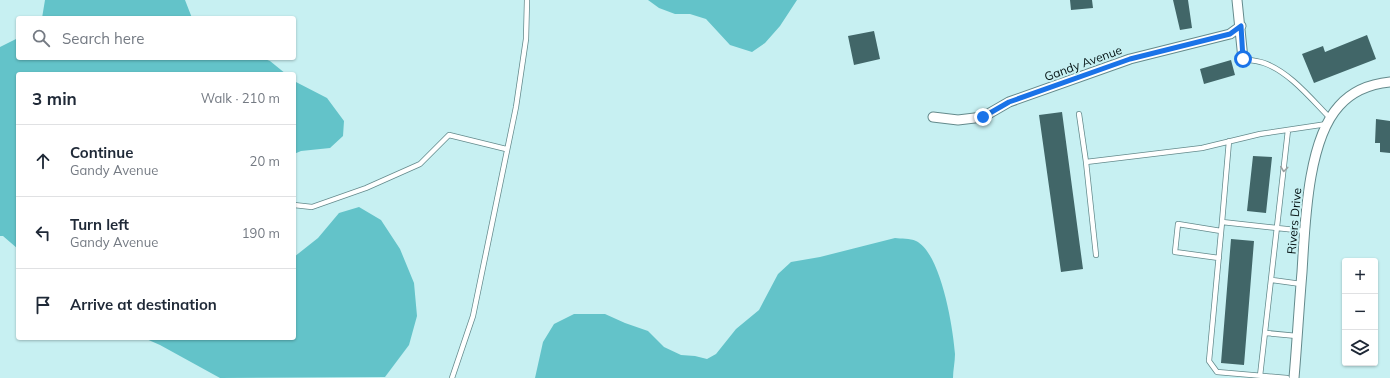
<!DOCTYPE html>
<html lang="en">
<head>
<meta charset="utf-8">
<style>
  :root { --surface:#fff; --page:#f2f2f3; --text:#1f2937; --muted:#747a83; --line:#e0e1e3 }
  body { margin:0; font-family:Mulish,sans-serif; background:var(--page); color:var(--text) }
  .controls { position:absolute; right:12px; bottom:12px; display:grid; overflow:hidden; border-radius:4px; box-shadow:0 1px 3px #0004 }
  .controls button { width:36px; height:36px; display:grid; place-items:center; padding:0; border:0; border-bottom:1px solid var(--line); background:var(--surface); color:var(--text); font:20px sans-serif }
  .stop { position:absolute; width:12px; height:12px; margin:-9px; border:3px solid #1a73e8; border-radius:50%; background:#fff }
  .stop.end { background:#1a73e8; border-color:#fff; box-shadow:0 1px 4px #0008 }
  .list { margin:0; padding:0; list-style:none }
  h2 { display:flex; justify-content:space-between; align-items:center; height:52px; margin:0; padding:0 16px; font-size:17px }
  h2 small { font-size:13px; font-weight:400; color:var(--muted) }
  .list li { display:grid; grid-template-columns:26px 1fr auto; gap:12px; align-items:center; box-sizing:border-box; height:72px; padding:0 16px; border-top:1px solid var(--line) }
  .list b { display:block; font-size:15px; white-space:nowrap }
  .list p { margin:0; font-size:13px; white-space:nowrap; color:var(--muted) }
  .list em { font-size:13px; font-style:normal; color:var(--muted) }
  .icon { flex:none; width:22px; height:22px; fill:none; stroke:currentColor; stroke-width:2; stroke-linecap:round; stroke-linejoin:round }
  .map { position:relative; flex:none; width:1390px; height:378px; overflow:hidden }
  .search { position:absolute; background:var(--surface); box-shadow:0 1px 3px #0004; left:16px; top:16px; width:280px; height:44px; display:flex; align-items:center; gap:10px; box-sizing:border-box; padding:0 14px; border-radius:4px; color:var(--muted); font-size:15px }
  .panel { position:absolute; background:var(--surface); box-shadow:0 1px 3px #0004; left:16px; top:72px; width:280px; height:268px; border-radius:4px }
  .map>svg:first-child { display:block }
</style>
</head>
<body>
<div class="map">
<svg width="1390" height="378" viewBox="0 0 1390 378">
  <rect width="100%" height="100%" fill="#c7f0f2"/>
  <path fill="#63c3c9" d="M45,0H185L192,18H42Z
    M648,0H797L780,26L765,43L752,52L730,45L706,19L690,14H675L659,8Z
    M18,38V58H262L270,61L286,74H18V249L3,236H0V47Z
    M294,81L327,98L344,121L343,136L330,148L301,151L294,154Z
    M359,207L381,220L400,249L414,283L417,316L409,345L385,377L220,378L160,345L144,338H294V257L318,238L339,213Z
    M895,238C901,239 910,238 916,241C941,253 953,327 955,354C955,362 953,370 953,378H535L543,342L554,324L574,314H605L625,323L648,331L664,347L681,355L695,356L707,359L716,354L736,329L759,310L778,274L791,262L820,257Z"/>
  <path fill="#416668" d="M1070,0H1092L1093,8L1071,10Z
    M1173,0H1188L1192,28L1180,30Z
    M874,31L880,59L854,65L848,36Z
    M1367,35L1376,59L1314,83L1302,54L1323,46L1325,52Z
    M1231,60L1235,75L1204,84L1200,69Z
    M1062,112L1083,269L1061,272L1039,115Z
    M1376,119L1390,121V153L1380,152V143H1375Z
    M1253,156L1272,157L1266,213L1247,211Z
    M1231,239L1254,241L1244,365L1221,363Z"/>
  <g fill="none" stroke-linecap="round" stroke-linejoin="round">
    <g stroke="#648a8c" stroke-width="6">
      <path id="lane" d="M1243,59C1250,60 1258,61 1264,63C1290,72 1312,100 1331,119
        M1079,114L1086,162
        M1229,141L1222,222L1305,231
        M294,205L312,207L366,188L420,164L449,135L506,149
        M1222,222L1209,361L1217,372L1287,378
        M1096,255L1086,162L1202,148L1260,134L1327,124
        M1219,258L1175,252L1178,224L1221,231
        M1272,280L1301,284
        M1266,333L1297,336
        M1260,376L1288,130
        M452,378L473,316L516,107L526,39L527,0"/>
    </g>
    <g stroke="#648a8c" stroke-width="11">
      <path id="street" d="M1237,0L1243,59
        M933,117L958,120L983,117L1009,102L1130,59L1230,34L1241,26
        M1294,378C1297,343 1299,307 1302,272C1305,225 1307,141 1339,106C1353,90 1370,84 1390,82"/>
    </g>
    <use href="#lane" stroke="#fff" stroke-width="4.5"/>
    <use href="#street" stroke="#fff" stroke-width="9"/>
  </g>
  <defs><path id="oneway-chevron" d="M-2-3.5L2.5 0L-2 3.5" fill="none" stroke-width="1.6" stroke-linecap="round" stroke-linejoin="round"/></defs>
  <use stroke="#9ba1a1" href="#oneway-chevron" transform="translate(1284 169) rotate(97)"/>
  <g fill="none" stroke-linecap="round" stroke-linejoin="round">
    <path stroke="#1a73e8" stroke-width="5" d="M983,117L1009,102L1130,59L1230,34L1241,26L1243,59"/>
  </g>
  <g text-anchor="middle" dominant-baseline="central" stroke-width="4" stroke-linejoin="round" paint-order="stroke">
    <g font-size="12" fill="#051314" stroke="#c7f0f2">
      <text transform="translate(1083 63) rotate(-20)">Gandy Avenue</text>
      <text transform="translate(1294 221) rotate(-85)">Rivers Drive</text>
    </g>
  </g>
</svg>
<div class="controls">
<button>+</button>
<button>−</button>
<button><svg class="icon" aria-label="layers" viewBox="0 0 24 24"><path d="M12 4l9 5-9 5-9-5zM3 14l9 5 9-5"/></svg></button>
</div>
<div class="stop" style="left:1243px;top:59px"></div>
<div class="stop end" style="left:983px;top:117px"></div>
<div class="search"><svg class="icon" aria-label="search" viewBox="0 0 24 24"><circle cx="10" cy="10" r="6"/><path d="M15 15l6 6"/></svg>Search here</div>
<section class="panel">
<h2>3 min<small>Walk · 210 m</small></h2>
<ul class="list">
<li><svg class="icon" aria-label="ahead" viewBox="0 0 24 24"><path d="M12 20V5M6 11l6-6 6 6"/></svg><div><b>Continue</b><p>Gandy Avenue</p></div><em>20 m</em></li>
<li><svg class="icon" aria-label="left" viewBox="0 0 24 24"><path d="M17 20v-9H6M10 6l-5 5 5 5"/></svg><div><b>Turn left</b><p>Gandy Avenue</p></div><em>190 m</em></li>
<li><svg class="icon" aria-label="arrive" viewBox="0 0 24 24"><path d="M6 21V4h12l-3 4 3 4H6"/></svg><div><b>Arrive at destination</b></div></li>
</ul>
</section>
</div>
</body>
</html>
